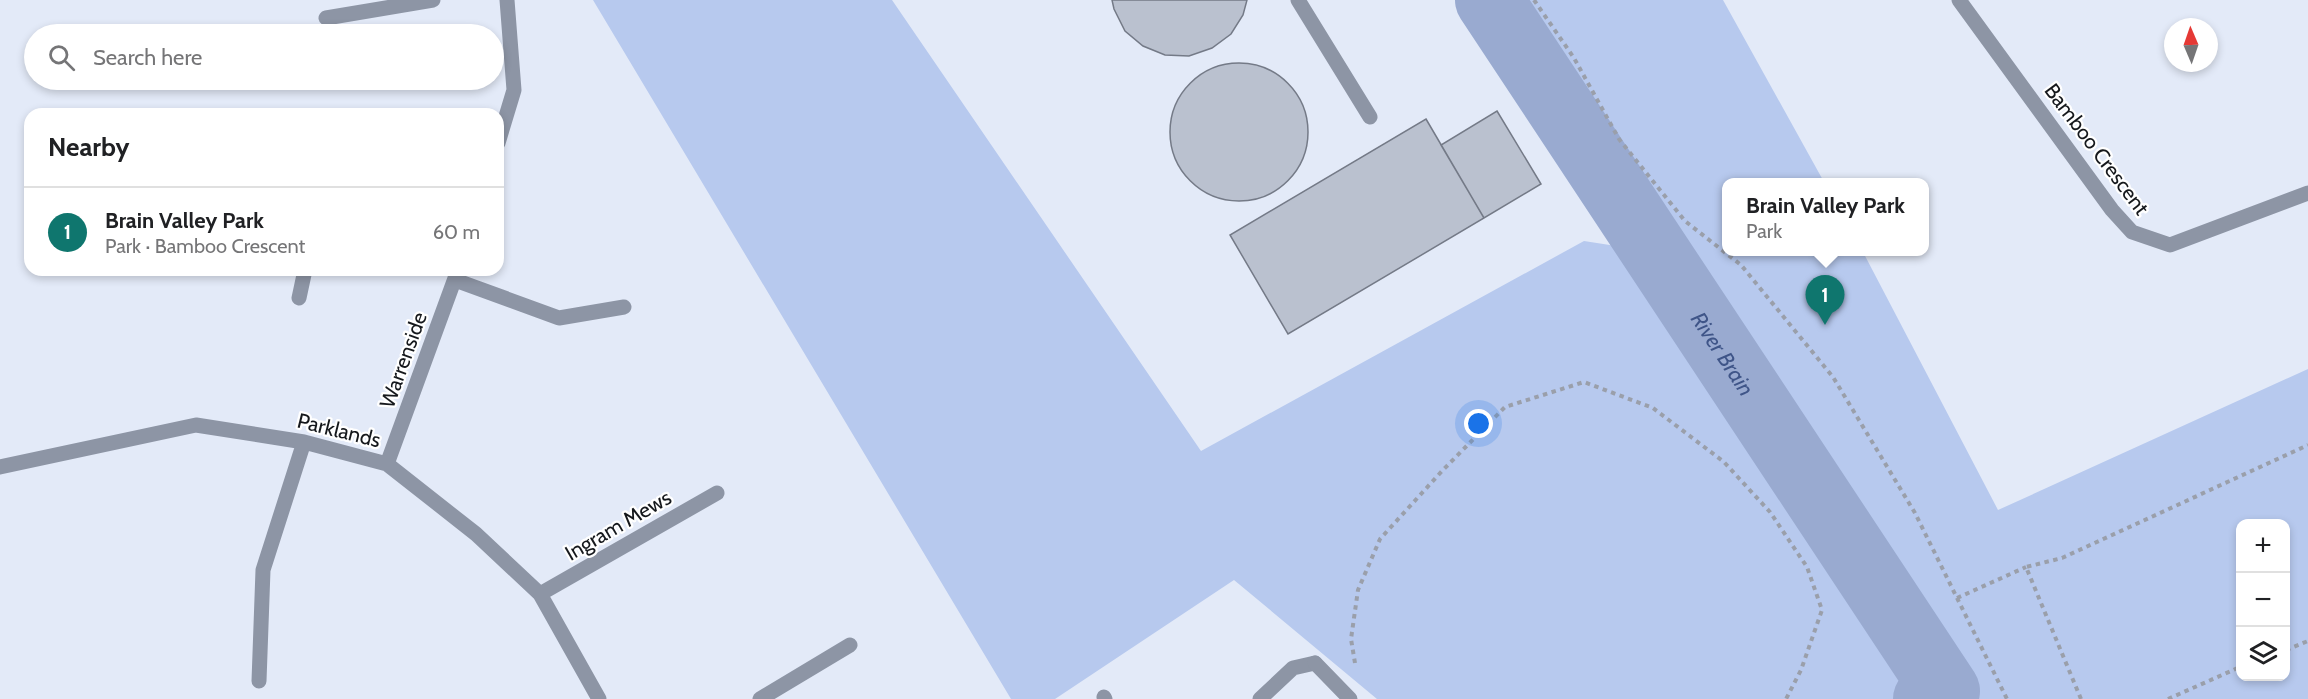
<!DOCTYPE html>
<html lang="en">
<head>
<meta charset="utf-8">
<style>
  :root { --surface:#fff; --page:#f6f6f6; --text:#202124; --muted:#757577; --line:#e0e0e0; --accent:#0f766e }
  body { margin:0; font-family:Cabin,sans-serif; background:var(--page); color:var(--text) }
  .controls { position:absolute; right:18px; bottom:18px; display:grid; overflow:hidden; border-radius:12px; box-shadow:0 3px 9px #0003 }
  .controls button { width:54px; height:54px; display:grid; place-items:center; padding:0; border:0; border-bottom:2px solid var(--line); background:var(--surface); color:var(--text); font:30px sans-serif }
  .compass { position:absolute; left:2164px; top:18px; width:54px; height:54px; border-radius:50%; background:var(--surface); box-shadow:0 3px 9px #0003; rotate:358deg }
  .you { position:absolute; left:1479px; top:424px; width:21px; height:21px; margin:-15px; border:4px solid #fff; border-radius:50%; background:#1a73e8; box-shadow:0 0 0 9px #1a73e833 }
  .badge { display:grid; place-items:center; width:39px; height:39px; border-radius:50%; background:var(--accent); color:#fff; font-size:20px; font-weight:700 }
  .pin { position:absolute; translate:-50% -50px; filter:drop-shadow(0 2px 3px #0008) }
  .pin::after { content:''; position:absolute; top:32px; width:21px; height:18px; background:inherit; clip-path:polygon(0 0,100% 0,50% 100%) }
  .popup { position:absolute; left:1722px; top:178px; width:207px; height:78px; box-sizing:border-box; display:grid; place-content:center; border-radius:12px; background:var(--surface); filter:drop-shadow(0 2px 4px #0005); font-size:20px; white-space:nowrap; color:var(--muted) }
  .popup b { font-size:22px; color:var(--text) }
  .popup::after { content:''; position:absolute; left:50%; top:100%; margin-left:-12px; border:12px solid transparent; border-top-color:var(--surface) }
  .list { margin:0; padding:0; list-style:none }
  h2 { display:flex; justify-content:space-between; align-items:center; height:78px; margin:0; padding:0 24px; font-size:26px }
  h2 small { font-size:20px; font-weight:400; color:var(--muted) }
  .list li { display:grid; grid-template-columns:39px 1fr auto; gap:18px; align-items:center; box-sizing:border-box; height:90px; padding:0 24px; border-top:2px solid var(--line) }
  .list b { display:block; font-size:22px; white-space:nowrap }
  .list p { margin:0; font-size:20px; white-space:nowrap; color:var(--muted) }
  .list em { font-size:20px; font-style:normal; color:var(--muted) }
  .icon { flex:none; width:33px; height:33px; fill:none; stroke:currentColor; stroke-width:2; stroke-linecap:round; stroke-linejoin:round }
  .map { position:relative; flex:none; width:2308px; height:699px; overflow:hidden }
  .search { position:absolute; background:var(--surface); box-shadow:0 3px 9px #0003; left:24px; top:24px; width:480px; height:66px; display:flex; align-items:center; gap:15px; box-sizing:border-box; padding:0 21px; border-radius:33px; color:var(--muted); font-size:22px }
  .panel { position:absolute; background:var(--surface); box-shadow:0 3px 9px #0003; left:24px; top:108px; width:480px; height:168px; border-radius:18px }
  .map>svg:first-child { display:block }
</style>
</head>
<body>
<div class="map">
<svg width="2308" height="699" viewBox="0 0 2308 699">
  <rect width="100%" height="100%" fill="#e3eaf8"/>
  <path fill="#b7c9ee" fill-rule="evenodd" d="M593,0H892L1201,451L1584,241L1693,258L1623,173L1507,0H1723L1824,182H1726V252H1863L1998,510L2308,369V699H1377L1234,580L1055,699H1011ZM2240,524H2286V676H2240Z"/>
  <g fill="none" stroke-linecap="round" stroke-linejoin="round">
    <path stroke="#99aad0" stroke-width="68" id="s1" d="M1489,0L1946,691L1927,699"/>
  </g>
  <path fill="#bac1cf" stroke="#747a87" stroke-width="1.5" d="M1112,0H1247L1243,15L1231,34L1212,48L1189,56L1165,55L1143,46L1125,31L1114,9Z
    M1170 132a69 69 0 1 1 138 0a69 69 0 1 1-138 0Z
    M1497,111L1541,184L1484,218L1441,145Z
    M1426,119L1484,218L1288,334L1230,235Z"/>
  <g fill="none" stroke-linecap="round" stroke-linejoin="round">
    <path stroke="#9a9faa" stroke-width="4" stroke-dasharray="4.5 4.5" stroke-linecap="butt" d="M1534,0L1574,58L1619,139L1685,221L1741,265L1833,377L1915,513L2007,699
      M1957,598L2026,567
      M2286,650L2308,641
      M1355,663L1351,639L1358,590L1380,539L1442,471L1505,407L1584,382L1653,408L1724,462L1770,512L1807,567L1822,610L1801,670L1786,699
      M2081,699L2026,567L2062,558L2308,445
      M2168,699L2240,667"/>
    <path stroke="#8d95a5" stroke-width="15" d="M1298,0L1370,117
      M1104,697L1105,699
      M1260,699L1293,668L1315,663"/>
    <path stroke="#8d95a5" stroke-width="15" d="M1959,0L2112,210L2132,232L2170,245L2308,193
      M326,18L433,0
      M498,143L514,90L507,0
      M455,280L559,318L624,307
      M299,298L305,270
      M387,464L458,270
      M0,467L196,425L304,442L387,464L476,534L540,594L599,699
      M540,594L717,493
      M1315,663L1350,699
      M259,681L263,570L304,442
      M760,699L850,645"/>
  </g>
  <g text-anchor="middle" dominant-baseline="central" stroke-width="4.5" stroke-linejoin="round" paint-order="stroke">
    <g font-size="21" fill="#15181c" stroke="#fff">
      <text transform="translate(2097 149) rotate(53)">Bamboo Crescent</text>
      <text transform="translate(403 360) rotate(-70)">Warrenside</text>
      <text transform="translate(339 430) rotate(14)">Parklands</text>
      <text transform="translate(618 525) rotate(-30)">Ingram Mews</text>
    </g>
    <g font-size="22" font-style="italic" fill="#3f5588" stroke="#fff">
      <text stroke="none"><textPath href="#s1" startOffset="424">River Brain</textPath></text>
    </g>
  </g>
</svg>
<div class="controls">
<button>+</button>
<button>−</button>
<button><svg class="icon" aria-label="layers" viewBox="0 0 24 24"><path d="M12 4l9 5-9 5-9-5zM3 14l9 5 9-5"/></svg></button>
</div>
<svg class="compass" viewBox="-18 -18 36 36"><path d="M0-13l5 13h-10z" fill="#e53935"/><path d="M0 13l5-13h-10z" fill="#757577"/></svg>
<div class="you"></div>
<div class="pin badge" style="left:1825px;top:325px">1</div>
<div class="popup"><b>Brain Valley Park</b>Park</div>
<div class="search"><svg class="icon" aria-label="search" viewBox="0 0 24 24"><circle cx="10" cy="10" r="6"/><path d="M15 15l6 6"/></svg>Search here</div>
<section class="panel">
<h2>Nearby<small></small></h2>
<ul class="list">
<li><span class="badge">1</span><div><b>Brain Valley Park</b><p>Park · Bamboo Crescent</p></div><em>60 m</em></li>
</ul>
</section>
</div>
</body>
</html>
